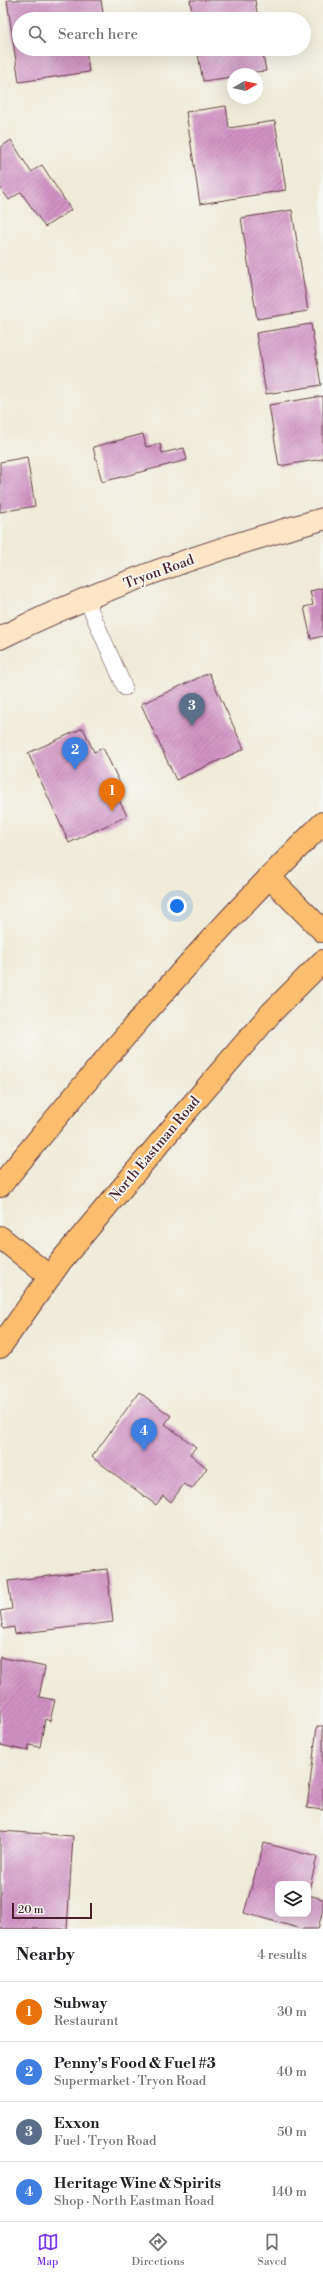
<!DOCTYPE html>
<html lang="en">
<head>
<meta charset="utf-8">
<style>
  :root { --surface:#fff; --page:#f6f6f6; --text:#202124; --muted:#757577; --line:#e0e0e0; --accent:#7c3aed }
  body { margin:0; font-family:"Libre Bodoni",serif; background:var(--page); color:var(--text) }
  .controls { position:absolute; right:12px; bottom:12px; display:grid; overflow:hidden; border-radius:8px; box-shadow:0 4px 16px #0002 }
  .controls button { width:36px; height:36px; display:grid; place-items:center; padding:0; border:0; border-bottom:1px solid var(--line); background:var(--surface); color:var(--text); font:20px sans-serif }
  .compass { position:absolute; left:227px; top:68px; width:36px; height:36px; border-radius:50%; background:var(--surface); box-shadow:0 4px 16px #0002; rotate:81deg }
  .scale { position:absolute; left:12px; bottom:10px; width:80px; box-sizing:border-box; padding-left:4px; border:2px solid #4a1f2b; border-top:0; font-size:11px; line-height:14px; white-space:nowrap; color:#4a1f2b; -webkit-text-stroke:3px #f6f6f2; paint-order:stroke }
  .you { position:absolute; left:177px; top:906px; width:14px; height:14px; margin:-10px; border:3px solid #fff; border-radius:50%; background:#1a73e8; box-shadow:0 0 0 6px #1a73e833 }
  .badge { display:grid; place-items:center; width:26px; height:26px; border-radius:50%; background:var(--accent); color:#fff; font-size:13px; font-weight:700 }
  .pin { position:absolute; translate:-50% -33px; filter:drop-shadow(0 1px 2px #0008) }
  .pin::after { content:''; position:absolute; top:21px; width:14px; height:12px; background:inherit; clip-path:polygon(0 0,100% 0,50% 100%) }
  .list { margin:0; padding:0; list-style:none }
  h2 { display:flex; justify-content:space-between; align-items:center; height:52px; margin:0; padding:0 16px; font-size:17px }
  h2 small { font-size:13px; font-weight:400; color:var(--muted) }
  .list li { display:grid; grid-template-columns:26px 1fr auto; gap:12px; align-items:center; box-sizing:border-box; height:60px; padding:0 16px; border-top:1px solid var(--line) }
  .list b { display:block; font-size:15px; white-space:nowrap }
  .list p { margin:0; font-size:13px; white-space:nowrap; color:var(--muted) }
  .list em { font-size:13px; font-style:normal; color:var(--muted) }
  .icon { flex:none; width:22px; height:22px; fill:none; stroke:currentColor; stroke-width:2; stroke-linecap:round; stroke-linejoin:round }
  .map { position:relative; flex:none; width:323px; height:1929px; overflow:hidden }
  .search { position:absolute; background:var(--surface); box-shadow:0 4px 16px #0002; left:12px; right:12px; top:12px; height:44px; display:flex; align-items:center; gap:10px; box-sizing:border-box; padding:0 14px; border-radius:22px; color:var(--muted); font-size:15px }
  .sheet { height:292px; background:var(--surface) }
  nav { display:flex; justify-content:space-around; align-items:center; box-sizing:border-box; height:56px; border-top:1px solid var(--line); background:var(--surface); font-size:11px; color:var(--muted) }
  nav a { display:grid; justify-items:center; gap:2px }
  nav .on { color:var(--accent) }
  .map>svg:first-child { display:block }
</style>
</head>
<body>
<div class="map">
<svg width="323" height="1929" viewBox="0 0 323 1929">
  <defs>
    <pattern id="building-hatch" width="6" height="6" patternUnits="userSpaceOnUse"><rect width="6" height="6" fill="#d292c4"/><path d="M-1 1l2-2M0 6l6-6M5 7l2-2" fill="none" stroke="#ac779f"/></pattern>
  </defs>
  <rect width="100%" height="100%" fill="#f6f6f2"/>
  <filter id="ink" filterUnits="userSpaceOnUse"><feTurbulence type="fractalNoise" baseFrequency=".025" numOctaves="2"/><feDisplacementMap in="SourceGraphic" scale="8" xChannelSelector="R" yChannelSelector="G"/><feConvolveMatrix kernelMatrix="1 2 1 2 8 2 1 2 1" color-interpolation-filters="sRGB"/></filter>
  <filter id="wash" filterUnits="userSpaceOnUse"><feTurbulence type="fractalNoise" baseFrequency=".012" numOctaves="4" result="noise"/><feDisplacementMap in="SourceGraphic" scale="16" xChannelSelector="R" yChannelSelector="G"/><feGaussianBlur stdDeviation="0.9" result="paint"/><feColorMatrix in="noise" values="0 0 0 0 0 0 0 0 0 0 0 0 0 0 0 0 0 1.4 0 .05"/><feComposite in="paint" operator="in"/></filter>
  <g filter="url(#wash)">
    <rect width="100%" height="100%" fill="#efebd8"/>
    <g id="blocks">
      <path fill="url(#building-hatch)" d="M7,0H101L104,19H19V49H86L89,72L19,82Z
        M190,0H255L258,19H193Z
        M197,49H262L266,71L233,74V77L203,81Z
        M226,106L229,128L275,121L286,190L200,204L186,112Z
        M11,140L31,172L42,165L71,210L45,227L21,192L9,200L0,187V148Z
        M292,210L308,311L257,319L241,218Z
        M311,324L321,385L266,394L256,333Z
        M323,396V459L279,466L269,405Z
        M143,434L146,447L160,444L162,453L184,448L187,460L102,482L93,447Z
        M27,457L35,506L0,512V462Z
        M323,588V636L311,639L304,607L313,605L310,591Z
        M209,673L244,749L176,780L141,704Z
        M83,728L94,752L103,748L122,787L114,790L127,816L69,843L28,753Z
        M139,1392L171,1416L165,1424L196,1447L190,1454L207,1468L192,1489L184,1484L171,1502L163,1496L156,1505L92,1457Z
        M107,1569L113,1622L15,1634L14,1627L3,1629L0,1611L12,1609L8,1581Z
        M0,1657L45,1667L39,1697L55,1700L50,1721L45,1719L40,1747L29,1745L28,1751L0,1745Z
        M317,1726H323V1810L307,1808Z
        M0,1831L73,1836L67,1929H0Z
        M264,1843L317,1857L309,1890L308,1884H278V1914H308V1895L323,1899V1909L318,1929H302L244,1913Z"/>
    </g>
  </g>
  <g filter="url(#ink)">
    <use href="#blocks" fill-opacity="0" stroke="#633e45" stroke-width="1"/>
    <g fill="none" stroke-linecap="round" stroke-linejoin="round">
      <g stroke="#633e45" stroke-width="16">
        <path id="lane" d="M86,599L125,688"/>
      </g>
      <g stroke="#633e45" stroke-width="24">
        <path id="secondary" d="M0,638C102,587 213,549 323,519"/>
      </g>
      <g stroke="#633e45" stroke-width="24">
        <path id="primary" d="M269,877L323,931
          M0,1186C103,1060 207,937 323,823
          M0,1237L50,1277
          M0,1347L61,1261L178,1121L271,1013L323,961"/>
      </g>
      <use href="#lane" stroke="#fff" stroke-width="15"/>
      <use href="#secondary" stroke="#fde5c5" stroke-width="22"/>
      <use href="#primary" stroke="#fbbe6e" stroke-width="22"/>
    </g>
  </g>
  <g text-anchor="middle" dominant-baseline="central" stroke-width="3.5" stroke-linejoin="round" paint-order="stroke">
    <g font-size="14" fill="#4a1f2b" stroke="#f6f6f2">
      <text transform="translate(159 572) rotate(-20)">Tryon Road</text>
      <text transform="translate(155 1149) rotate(-50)">North Eastman Road</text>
    </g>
  </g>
</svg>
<div class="controls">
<button><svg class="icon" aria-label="layers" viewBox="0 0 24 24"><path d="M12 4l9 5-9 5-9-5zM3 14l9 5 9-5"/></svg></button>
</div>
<svg class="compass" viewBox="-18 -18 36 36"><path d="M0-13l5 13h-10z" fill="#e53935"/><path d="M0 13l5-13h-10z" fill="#757577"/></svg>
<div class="scale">20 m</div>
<div class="you"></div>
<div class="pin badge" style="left:112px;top:811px;background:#e8710a">1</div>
<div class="pin badge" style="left:75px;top:770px;background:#3f7fe0">2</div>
<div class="pin badge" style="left:192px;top:726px;background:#5c6f8a">3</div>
<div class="pin badge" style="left:144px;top:1451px;background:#3f7fe0">4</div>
<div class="search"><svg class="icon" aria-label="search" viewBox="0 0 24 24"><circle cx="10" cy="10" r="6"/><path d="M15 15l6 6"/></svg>Search here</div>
</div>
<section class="sheet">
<h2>Nearby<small>4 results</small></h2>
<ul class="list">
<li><span class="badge" style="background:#e8710a">1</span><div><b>Subway</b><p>Restaurant</p></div><em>30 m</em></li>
<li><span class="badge" style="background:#3f7fe0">2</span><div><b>Penny's Food &amp; Fuel #3</b><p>Supermarket · Tryon Road</p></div><em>40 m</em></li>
<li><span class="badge" style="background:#5c6f8a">3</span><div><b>Exxon</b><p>Fuel · Tryon Road</p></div><em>50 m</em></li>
<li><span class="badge" style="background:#3f7fe0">4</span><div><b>Heritage Wine &amp; Spirits</b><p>Shop · North Eastman Road</p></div><em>140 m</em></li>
</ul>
</section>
<nav>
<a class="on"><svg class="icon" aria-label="map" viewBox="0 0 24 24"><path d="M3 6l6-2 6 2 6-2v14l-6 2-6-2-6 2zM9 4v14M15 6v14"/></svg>Map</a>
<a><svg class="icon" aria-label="directions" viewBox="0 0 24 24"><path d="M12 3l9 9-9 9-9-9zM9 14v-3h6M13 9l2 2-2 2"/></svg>Directions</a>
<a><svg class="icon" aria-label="saved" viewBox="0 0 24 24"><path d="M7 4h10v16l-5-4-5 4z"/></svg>Saved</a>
</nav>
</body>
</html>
